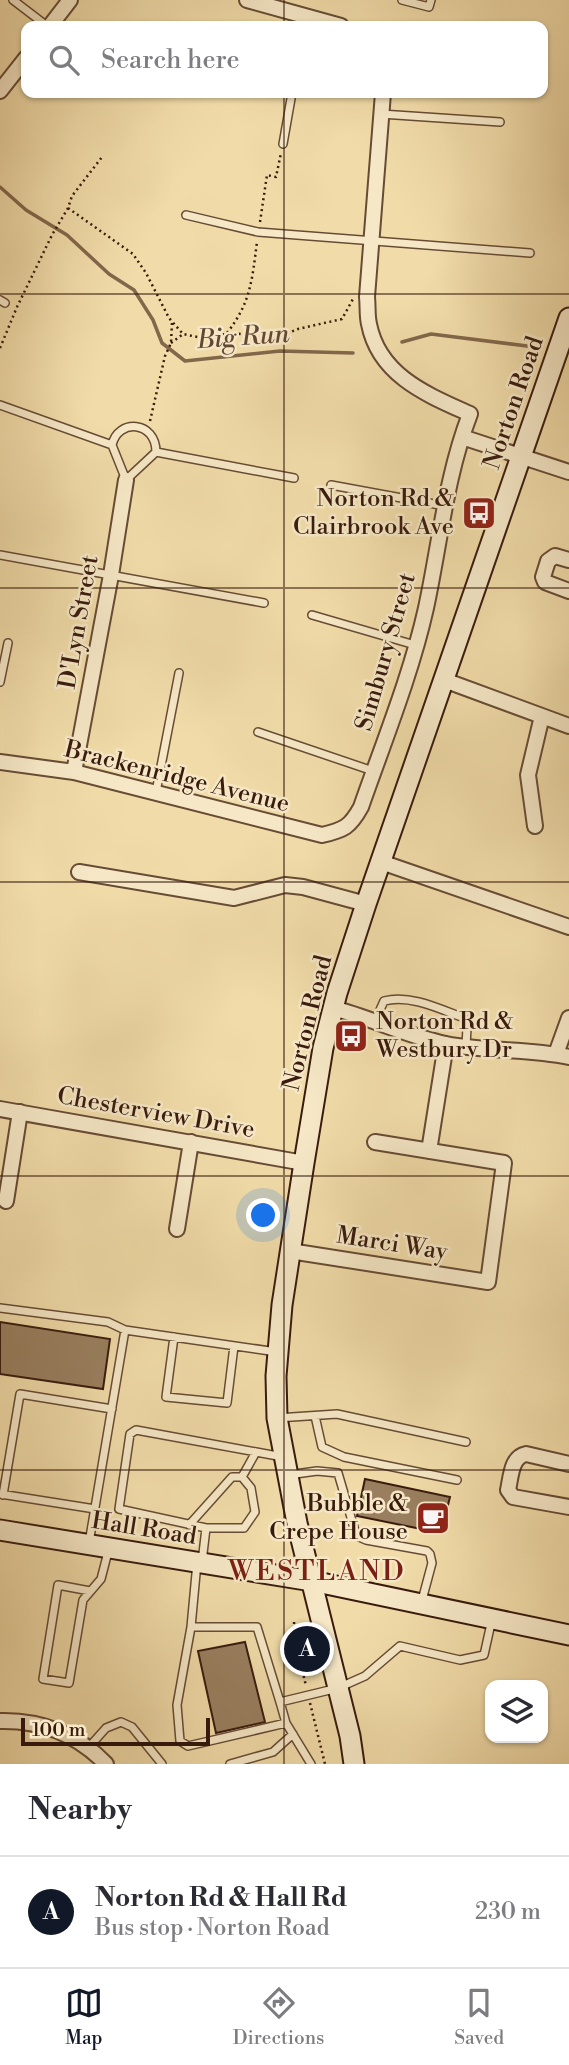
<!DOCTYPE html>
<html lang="en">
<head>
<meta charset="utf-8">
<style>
  :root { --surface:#fff; --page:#f2f2f3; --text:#2b2b33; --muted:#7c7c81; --line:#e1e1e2; --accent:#111827 }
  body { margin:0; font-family:"Libre Bodoni",serif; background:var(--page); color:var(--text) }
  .controls { position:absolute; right:21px; bottom:21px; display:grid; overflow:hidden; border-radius:14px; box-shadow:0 2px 5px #0004 }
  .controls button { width:63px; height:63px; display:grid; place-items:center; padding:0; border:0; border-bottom:2px solid var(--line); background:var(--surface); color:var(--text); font:35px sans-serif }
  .scale { position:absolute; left:21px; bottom:18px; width:189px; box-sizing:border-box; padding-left:7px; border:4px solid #391b0e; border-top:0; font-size:19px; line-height:24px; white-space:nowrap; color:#391b0e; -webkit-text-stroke:5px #f6e8c7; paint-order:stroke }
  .you { position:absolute; left:264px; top:1216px; width:24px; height:24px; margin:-18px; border:5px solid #fff; border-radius:50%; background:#1a73e8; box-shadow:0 0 0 10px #1a73e833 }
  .badge { display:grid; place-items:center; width:46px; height:46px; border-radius:50%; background:var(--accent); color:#fff; font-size:23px; font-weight:700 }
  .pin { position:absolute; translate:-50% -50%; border:4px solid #fff; box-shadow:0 2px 7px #0006 }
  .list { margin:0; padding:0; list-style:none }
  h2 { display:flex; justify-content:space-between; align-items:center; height:91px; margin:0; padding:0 28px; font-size:30px }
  h2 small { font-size:23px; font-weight:400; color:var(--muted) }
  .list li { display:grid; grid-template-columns:46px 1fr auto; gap:21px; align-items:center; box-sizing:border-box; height:112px; padding:0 28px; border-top:2px solid var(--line) }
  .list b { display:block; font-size:26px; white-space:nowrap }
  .list p { margin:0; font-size:23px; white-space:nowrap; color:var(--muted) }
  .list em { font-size:23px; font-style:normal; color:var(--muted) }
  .icon { flex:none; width:38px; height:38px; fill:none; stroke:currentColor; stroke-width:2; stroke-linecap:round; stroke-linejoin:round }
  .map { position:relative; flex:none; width:569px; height:1764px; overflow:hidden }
  .search { position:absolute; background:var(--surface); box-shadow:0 2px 5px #0004; left:21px; right:21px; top:21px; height:77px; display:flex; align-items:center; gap:18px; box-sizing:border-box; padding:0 24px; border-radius:14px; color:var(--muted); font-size:26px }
  .sheet { height:203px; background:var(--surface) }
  nav { display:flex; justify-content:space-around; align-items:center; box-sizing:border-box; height:98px; border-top:2px solid var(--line); background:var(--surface); font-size:19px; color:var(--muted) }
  nav a { display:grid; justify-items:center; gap:4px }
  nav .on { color:var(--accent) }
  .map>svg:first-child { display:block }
</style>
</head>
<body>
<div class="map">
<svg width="569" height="1764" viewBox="0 0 569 1764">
  <rect width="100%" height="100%" fill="#f1dca9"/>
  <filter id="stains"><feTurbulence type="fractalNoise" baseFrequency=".00286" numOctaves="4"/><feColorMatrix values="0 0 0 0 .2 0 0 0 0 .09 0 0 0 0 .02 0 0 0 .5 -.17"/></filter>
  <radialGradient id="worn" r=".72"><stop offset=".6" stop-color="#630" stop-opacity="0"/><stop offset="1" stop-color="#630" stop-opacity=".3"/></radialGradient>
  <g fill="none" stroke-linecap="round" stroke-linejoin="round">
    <path stroke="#82674b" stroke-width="3.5" d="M0,187L26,210L67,235L109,274L134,290L153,320L162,343L185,361L280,351L353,353
      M402,342L431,334L527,346"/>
  </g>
  <path fill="#997f5f" stroke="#391b0e" stroke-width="2" d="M0,1322L110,1339L103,1389L0,1374Z
    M365,1479L450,1497L441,1533L357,1516Z
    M245,1642L265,1722L216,1733L198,1651Z"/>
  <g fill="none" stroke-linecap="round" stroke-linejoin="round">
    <g stroke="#674b35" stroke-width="10">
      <path id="lane" d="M13,0L47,26
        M402,0L429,7L431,0
        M381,114L500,122
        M283,144L292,93
        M186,215L258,232L530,253
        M0,300L5,303
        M0,405L112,445L126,480L156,452L294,478
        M112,445C118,418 156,421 156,452
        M331,485L445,506
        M0,555L264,603
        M312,615L415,645
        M0,682L8,643
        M258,732L373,771
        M156,792L179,673
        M375,1021L384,1001C410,994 440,1009 464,1018L467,1027L466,1047
        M0,1308L108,1322L125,1330L277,1352
        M174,1337L166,1397L227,1403L234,1346
        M315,1416L322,1447L344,1457L457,1480
        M277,1418L337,1414L466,1442
        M256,1452L242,1477L251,1488L255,1512L244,1528H206L119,1509L130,1434L136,1430L283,1457
        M288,1475L317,1471L338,1473L355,1531L359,1537L366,1540L427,1551L430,1554L432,1563L421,1604
        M0,1494L95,1509
        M3,1495L20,1394L112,1409
        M189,1525L232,1477H242
        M89,1543L125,1330
        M202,1562L206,1528
        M197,1563L191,1627H257L280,1702L338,1688L365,1676L400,1646L460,1660L484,1655L492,1619
        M90,1591L58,1585L43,1679L69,1683L83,1600L101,1579L109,1548
        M191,1627L177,1705L180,1741L188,1746L286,1723
        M280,1702L286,1723L311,1764
        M89,1747L106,1728L121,1722L132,1727L162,1764
        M230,1764L273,1752L293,1734"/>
    </g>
    <g stroke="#674b35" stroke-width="18">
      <path id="street" d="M247,0L341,26
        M50,26L70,0
        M0,91L26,58
        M462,437L569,472
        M569,560L555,556L548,561L543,577L545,582L569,591
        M444,680L569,726
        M0,762L74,772L322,835C344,830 350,827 361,807C384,741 411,675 426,608C440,543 446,476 470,414C428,395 379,376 369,324C367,316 368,306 367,297L383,93
        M74,772L111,575L126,480
        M535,826L528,775L542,716
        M381,862L569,927
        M79,872L234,898L285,885L303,887L366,904
        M333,1008C371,1018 407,1036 446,1044C487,1052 528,1048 569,1057
        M556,1054L569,1018
        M0,1109L304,1163
        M429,1151L446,1044
        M6,1201L20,1112
        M177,1229L191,1142
        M290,1251L488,1282L504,1163L375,1142
        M569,1464L526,1454C511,1457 511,1477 508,1490L513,1497L569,1507
        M0,1721C41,1720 77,1734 106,1764"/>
    </g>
    <g stroke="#391b0e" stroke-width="23">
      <path id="secondary" d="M0,1530L312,1581L569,1635
        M354,1764L350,1736L297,1523L277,1418L276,1376L282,1305L304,1163L323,1048L337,993L366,904L569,318"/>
    </g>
    <path stroke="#391b0e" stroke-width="2.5" stroke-dasharray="2 3.5" stroke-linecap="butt" d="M68,208L133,254L146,273L169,318L183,334L202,338L231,333L276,338L298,329L342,319L353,299
      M260,222L267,175L276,177L281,153
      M227,333C251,302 252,280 257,242
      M171,343L182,335
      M0,348L17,307L52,235L68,208L72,196L102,157
      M150,421L165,356L171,343L172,323
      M294,1622L295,1639L306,1686
      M310,1703L325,1764"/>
    <use href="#lane" stroke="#f6e8c7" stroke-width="7"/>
    <use href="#street" stroke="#f6e8c7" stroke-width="14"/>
    <use href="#secondary" stroke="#f6e8c7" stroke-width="19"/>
  </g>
  <path fill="none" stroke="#391b0e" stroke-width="2" stroke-opacity="0.55" d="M284,0V26M284,93V1764M0,294H569M0,588H569M0,882H569M0,1176H569M0,1470H569"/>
  <defs>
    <g id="bus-square" transform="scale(1.75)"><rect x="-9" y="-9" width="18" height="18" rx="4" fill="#8f2418" stroke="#f6e8c7"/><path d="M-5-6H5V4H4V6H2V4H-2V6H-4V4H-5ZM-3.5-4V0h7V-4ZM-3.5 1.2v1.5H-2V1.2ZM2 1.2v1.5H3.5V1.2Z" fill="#fff"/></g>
    <g id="cafe-square" transform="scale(1.75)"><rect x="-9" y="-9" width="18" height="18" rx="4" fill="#8f2418" stroke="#f6e8c7"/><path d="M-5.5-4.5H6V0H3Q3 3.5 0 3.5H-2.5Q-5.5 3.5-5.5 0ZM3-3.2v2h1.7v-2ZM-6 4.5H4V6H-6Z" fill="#fff"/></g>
  </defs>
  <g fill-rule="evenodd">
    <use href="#bus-square" x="479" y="513"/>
    <use href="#bus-square" x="351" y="1036"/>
    <use href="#cafe-square" x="433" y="1518"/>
  </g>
  <g text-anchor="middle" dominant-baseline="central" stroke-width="5" stroke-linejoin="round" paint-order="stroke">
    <g font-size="24" fill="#391b0e" stroke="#f6e8c7">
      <text transform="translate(514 403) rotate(-71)">Norton Road</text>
      <text transform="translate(79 622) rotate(-80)">D'Lyn Street</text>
      <text transform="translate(386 652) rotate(-74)">Simbury Street</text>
      <text transform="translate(177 777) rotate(14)">Brackenridge Avenue</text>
      <text transform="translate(308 1023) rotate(-76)">Norton Road</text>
      <text transform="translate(156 1113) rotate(10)">Chesterview Drive</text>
      <text transform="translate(392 1244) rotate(9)">Marci Way</text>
      <text transform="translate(144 1529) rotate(9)">Hall Road</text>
    </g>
    <g font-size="24" fill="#391b0e" stroke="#f6e8c7" text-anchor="end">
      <text x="454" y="499">Norton Rd &amp;<tspan x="454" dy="28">Clairbrook Ave</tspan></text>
      <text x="376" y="1022" text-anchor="start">Norton Rd &amp;<tspan x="376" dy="28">Westbury Dr</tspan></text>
      <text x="408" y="1504">Bubble &amp;<tspan x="408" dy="28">Crepe House</tspan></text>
    </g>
    <g font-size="26" font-style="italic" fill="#634732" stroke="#f6e8c7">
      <text transform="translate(243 337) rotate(-4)">Big Run</text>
    </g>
    <g font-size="28" letter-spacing="2" fill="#7a1f14" stroke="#f6e8c7">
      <text x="317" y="1571">WESTLAND</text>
    </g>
  </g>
  <rect width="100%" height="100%" filter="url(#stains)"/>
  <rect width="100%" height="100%" fill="url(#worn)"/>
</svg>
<div class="controls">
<button><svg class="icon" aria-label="layers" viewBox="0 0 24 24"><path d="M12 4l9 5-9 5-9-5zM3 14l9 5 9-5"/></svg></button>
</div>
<div class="scale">100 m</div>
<div class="you"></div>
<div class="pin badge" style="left:307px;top:1649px">A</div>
<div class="search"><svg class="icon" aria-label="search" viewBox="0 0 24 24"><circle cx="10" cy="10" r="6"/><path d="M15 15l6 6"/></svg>Search here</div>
</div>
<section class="sheet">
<h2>Nearby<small></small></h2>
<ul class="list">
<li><span class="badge">A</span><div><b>Norton Rd &amp; Hall Rd</b><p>Bus stop · Norton Road</p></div><em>230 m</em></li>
</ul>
</section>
<nav>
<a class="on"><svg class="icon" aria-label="map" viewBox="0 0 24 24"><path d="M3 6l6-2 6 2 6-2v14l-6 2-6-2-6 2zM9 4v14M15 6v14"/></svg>Map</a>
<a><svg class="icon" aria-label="directions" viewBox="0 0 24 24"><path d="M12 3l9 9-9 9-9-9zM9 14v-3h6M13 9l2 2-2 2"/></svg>Directions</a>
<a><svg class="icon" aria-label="saved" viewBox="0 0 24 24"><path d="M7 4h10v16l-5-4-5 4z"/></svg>Saved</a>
</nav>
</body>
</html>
